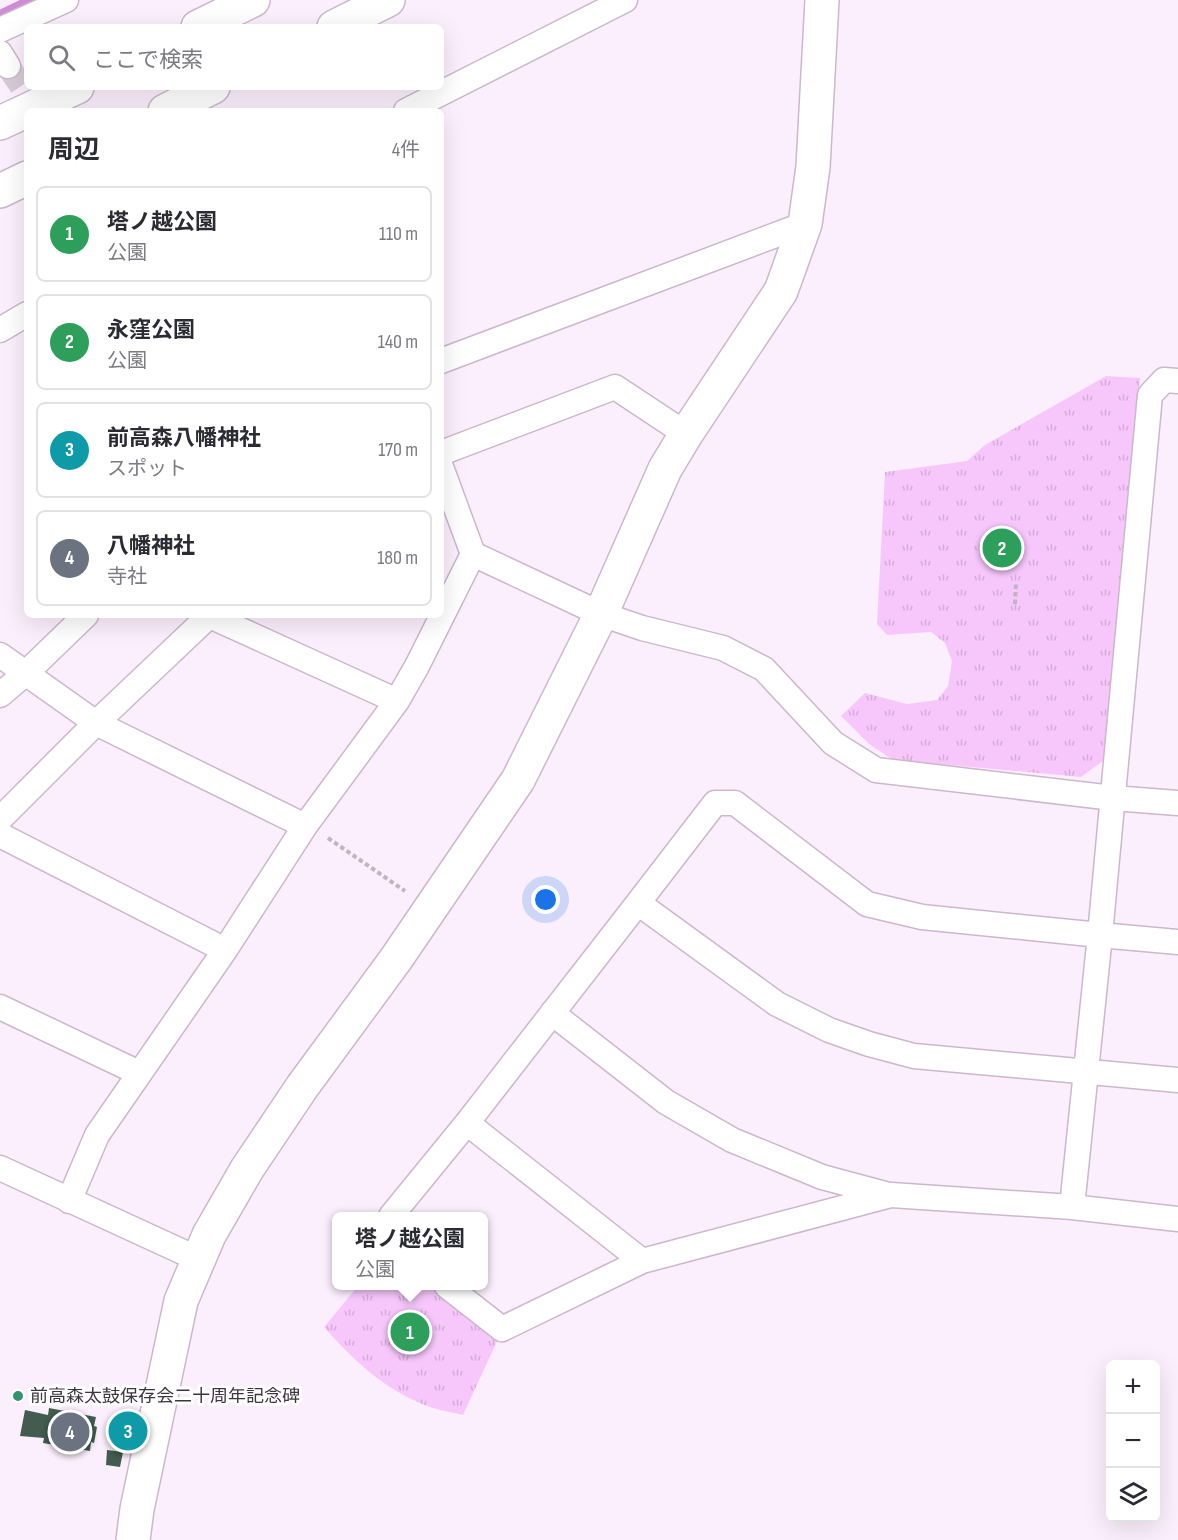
<!DOCTYPE html>
<html lang="ja">
<head>
<meta charset="utf-8">
<style>
  :root { --surface:#fff; --page:#f7f7f7; --text:#2b2b33; --muted:#7c7c81; --line:#e1e1e2; --accent:#32946e }
  body { margin:0; font-family:"Sofia Sans Condensed","Noto Sans JP",sans-serif; background:var(--page); color:var(--text) }
  .controls { position:absolute; right:18px; bottom:18px; display:grid; overflow:hidden; border-radius:9px; box-shadow:0 6px 24px #0002 }
  .controls button { width:54px; height:54px; display:grid; place-items:center; padding:0; border:0; border-bottom:2px solid var(--line); background:var(--surface); color:var(--text); font:30px sans-serif }
  .you { position:absolute; left:546px; top:900px; width:21px; height:21px; margin:-15px; border:4px solid #fff; border-radius:50%; background:#1a73e8; box-shadow:0 0 0 9px #1a73e833 }
  .badge { display:grid; place-items:center; width:39px; height:39px; border-radius:50%; background:var(--accent); color:#fff; font-size:20px; font-weight:700 }
  .pin { position:absolute; translate:-50% -50%; border:3px solid #fff; box-shadow:0 2px 6px #0006 }
  .popup { position:absolute; left:332px; top:1212px; width:156px; height:78px; box-sizing:border-box; display:grid; place-content:center; border-radius:9px; background:var(--surface); filter:drop-shadow(0 2px 4px #0005); font-size:20px; white-space:nowrap; color:var(--muted) }
  .popup b { font-size:22px; color:var(--text) }
  .popup::after { content:''; position:absolute; left:50%; top:100%; margin-left:-12px; border:12px solid transparent; border-top-color:var(--surface) }
  .list { margin:0; padding:0; list-style:none }
  h2 { display:flex; justify-content:space-between; align-items:center; height:78px; margin:0; padding:0 24px; font-size:26px }
  h2 small { font-size:20px; font-weight:400; color:var(--muted) }
  .list li { display:grid; grid-template-columns:39px 1fr auto; gap:18px; align-items:center; box-sizing:border-box; height:96px; margin:0 12px 12px; padding:0 12px; border:2px solid var(--line); border-radius:9px }
  .list b { display:block; font-size:22px; white-space:nowrap }
  .list p { margin:0; font-size:20px; white-space:nowrap; color:var(--muted) }
  .list em { font-size:20px; font-style:normal; color:var(--muted) }
  .icon { flex:none; width:33px; height:33px; fill:none; stroke:currentColor; stroke-width:2; stroke-linecap:round; stroke-linejoin:round }
  .map { position:relative; flex:none; width:1178px; height:1540px; overflow:hidden }
  .search { position:absolute; background:var(--surface); box-shadow:0 6px 24px #0002; left:24px; top:24px; width:420px; height:66px; display:flex; align-items:center; gap:15px; box-sizing:border-box; padding:0 21px; border-radius:9px; color:var(--muted); font-size:22px }
  .panel { position:absolute; background:var(--surface); box-shadow:0 6px 24px #0002; left:24px; top:108px; width:420px; height:510px; border-radius:9px }
  .map>svg:first-child { display:block }
</style>
</head>
<body>
<div class="map">
<svg width="1178" height="1540" viewBox="0 0 1178 1540">
  <defs>
    <pattern id="park-tufts" width="24" height="20" patternUnits="userSpaceOnUse" patternTransform="scale(1.5)"><rect width="24" height="20" fill="#f7c7fb"/><path d="M3 7l-1-3M5 7V3M7 7l1-3M15 17l-1-3M17 17v-4M19 17l1-3" fill="none" stroke="#d5acd8"/></pattern>
  </defs>
  <rect width="100%" height="100%" fill="#fceffd"/>
  <path fill="url(#park-tufts)" d="M1106,376L1140,378L1103,761L1081,777L893,760L869,744L841,716L865,693L907,704L937,700L948,686L952,661L945,643L931,632L887,635L877,624L885,472L967,461L985,445Z
    M358,1286H431L499,1337L463,1415C451,1412 438,1410 427,1406C385,1390 353,1360 324,1327Z"/>
  <g fill="none" stroke-linecap="round" stroke-linejoin="round">
    <path stroke="#ce8cd5" stroke-width="8" d="M0,14L29,0"/>
  </g>
  <path fill="#425d50" d="M49,1408L96,1417L94,1426L97,1427L94,1443L91,1442L90,1451L43,1443L44,1438L20,1436L25,1410L48,1415Z
    M107,1450L123,1452L120,1467L106,1465Z"/>
  <g fill="none" stroke-linecap="round" stroke-linejoin="round">
    <path stroke="#d6cad7" stroke-width="24" stroke-dasharray="24 12" stroke-linecap="butt" d="M8,66L38,111"/>
    <g stroke="#ccb7cd" stroke-width="27">
      <path id="street" d="M0,30L66,0
        M0,53L8,66
        M406,111L625,0
        M0,330L27,314
        M441,361L805,224
        M1178,381L1164,380L1150,395L1100,935L922,917L867,904L735,803H715L638,903L777,1004L829,1030L869,1044L914,1056L1178,1080
        M441,453L615,387L686,434
        M441,467L473,554L601,614L642,628L723,648L764,669L833,743L876,770L1113,798L1178,803
        M210,616L397,701
        M0,655L96,723L305,826
        M0,695L26,673L86,615
        M0,819L96,723L210,615
        M0,835L225,950
        M1178,942L1100,935L1072,1207L1178,1219
        M0,1007L139,1073
        M552,1013L666,1102L732,1140L822,1177L889,1195
        M467,1123L642,1261
        M0,1168L198,1259
        M69,1201L97,1135L225,950L305,826L397,701L417,666L473,554
        M391,1216L467,1123L638,903
        M447,1286L502,1329L642,1261L891,1195L1072,1207"/>
    </g>
    <g stroke="#ccb7cd" stroke-width="36">
      <path id="secondary" d="M133,1540L137,1509L181,1301L209,1235L247,1169L302,1087L396,959L518,780L601,614L665,469L686,434L781,291L805,224L813,167L822,0"/>
    </g>
    <g stroke="#ccb7cd" stroke-width="36">
      <path id="highway" d="M198,27L253,0
        M334,27L388,0
        M165,111L213,87
        M0,123L77,87
        M0,191L27,178"/>
    </g>
    <path stroke="#c0b5c1" stroke-width="4" stroke-dasharray="4.5 3" stroke-linecap="butt" d="M1015,604L1016,582
      M328,838L405,891"/>
    <use href="#street" stroke="#fff" stroke-width="24"/>
    <use href="#secondary" stroke="#fff" stroke-width="33"/>
    <use href="#highway" stroke="#fff" stroke-width="33"/>
  </g>
  <circle fill="#32946e" stroke="#fff" stroke-width="2" cx="18" cy="1396" r="6"/>
  <g text-anchor="middle" dominant-baseline="central" stroke-width="6" stroke-linejoin="round" paint-order="stroke">
    <g font-size="18" fill="#3e363f" stroke="#fff" text-anchor="start">
      <text x="30" y="1396">前高森太鼓保存会二十周年記念碑</text>
    </g>
  </g>
</svg>
<div class="controls">
<button>+</button>
<button>−</button>
<button><svg class="icon" aria-label="layers" viewBox="0 0 24 24"><path d="M12 4l9 5-9 5-9-5zM3 14l9 5 9-5"/></svg></button>
</div>
<div class="you"></div>
<div class="pin badge" style="left:410px;top:1332px;background:#2e9e5b">1</div>
<div class="popup"><b>塔ノ越公園</b>公園</div>
<div class="pin badge" style="left:1002px;top:548px;background:#2e9e5b">2</div>
<div class="pin badge" style="left:128px;top:1431px;background:#0f9aa8">3</div>
<div class="pin badge" style="left:70px;top:1432px;background:#6b7280">4</div>
<div class="search"><svg class="icon" aria-label="search" viewBox="0 0 24 24"><circle cx="10" cy="10" r="6"/><path d="M15 15l6 6"/></svg>ここで検索</div>
<section class="panel">
<h2>周辺<small>4件</small></h2>
<ul class="list">
<li><span class="badge" style="background:#2e9e5b">1</span><div><b>塔ノ越公園</b><p>公園</p></div><em>110 m</em></li>
<li><span class="badge" style="background:#2e9e5b">2</span><div><b>永窪公園</b><p>公園</p></div><em>140 m</em></li>
<li><span class="badge" style="background:#0f9aa8">3</span><div><b>前高森八幡神社</b><p>スポット</p></div><em>170 m</em></li>
<li><span class="badge" style="background:#6b7280">4</span><div><b>八幡神社</b><p>寺社</p></div><em>180 m</em></li>
</ul>
</section>
</div>
</body>
</html>
